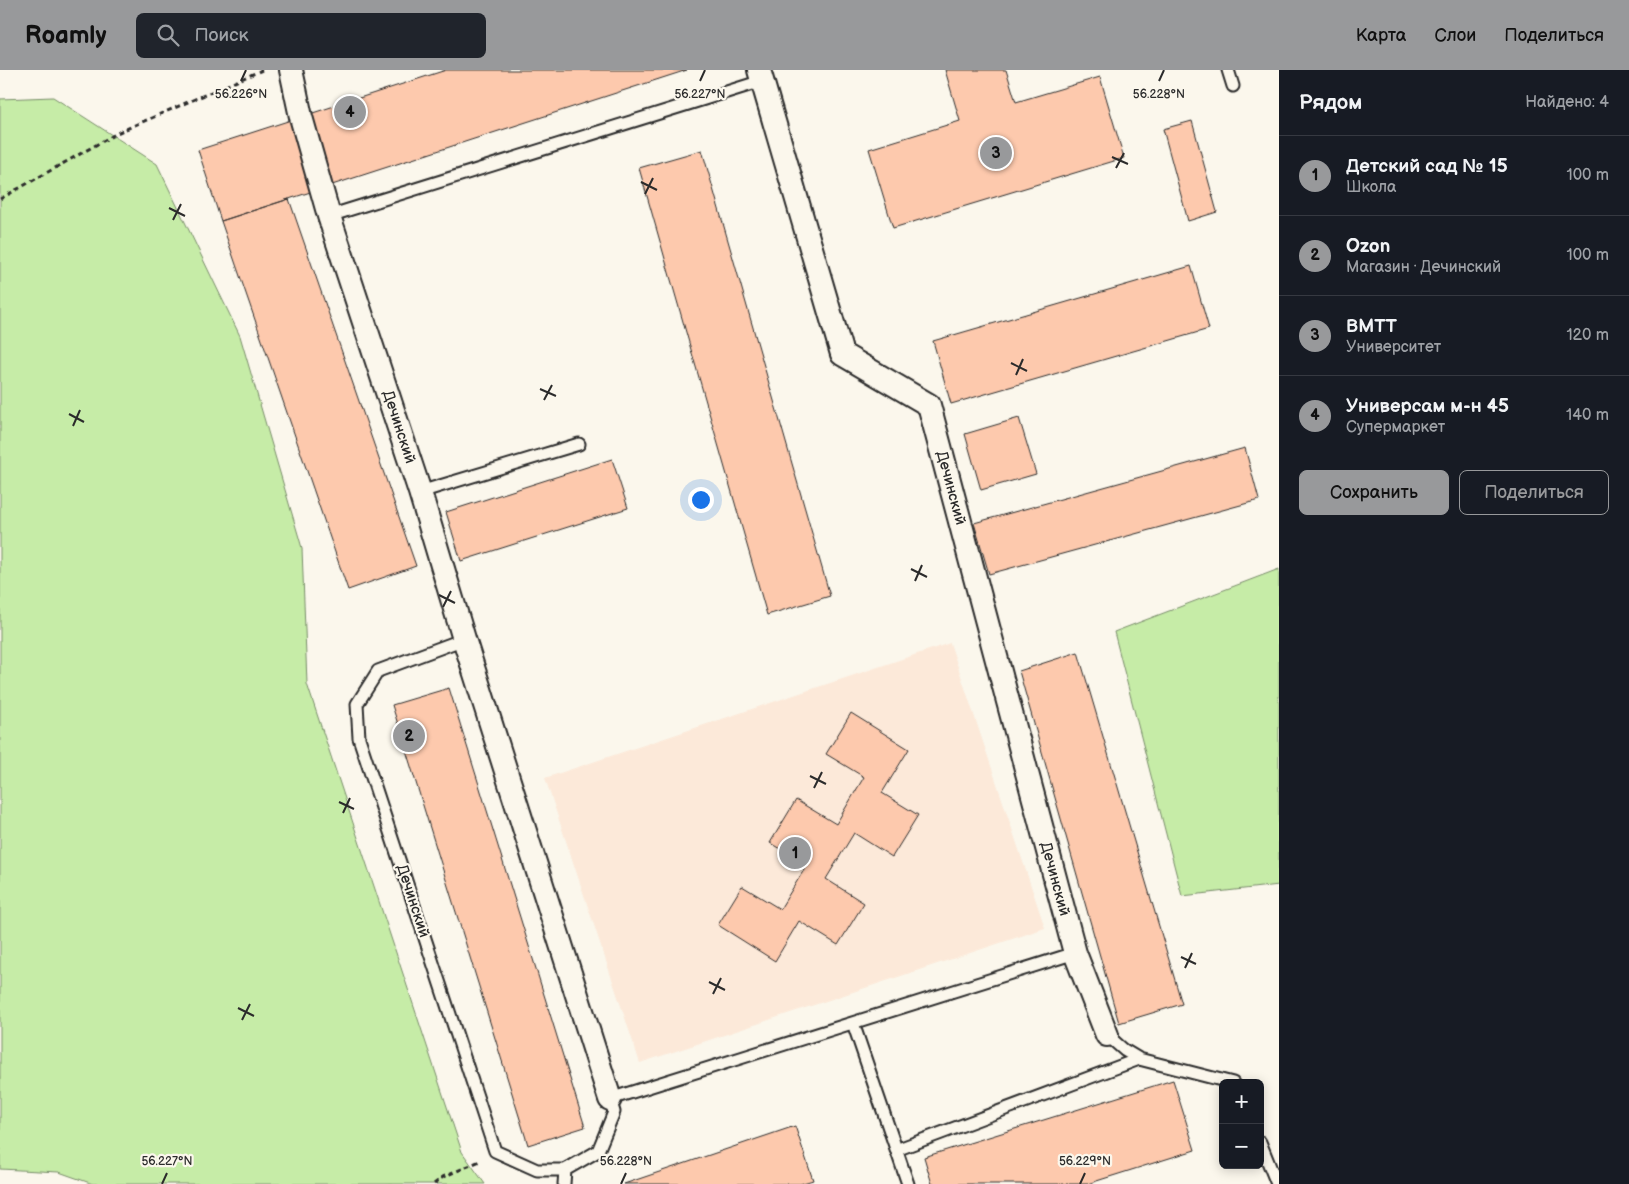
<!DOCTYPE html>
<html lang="ru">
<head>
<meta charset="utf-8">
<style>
  :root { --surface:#171b24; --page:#20242c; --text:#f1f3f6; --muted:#9ea1a6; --line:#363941; --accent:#98999b }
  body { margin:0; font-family:"Balsamiq Sans",sans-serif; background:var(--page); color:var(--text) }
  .controls { position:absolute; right:15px; bottom:15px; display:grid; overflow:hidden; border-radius:8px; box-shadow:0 2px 12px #0003 }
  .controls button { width:45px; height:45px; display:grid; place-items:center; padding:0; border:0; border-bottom:1px solid var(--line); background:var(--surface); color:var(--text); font:25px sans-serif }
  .you { position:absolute; left:700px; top:429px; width:18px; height:18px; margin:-12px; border:4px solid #fff; border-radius:50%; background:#1a73e8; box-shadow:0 0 0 8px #1a73e833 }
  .badge { display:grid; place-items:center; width:32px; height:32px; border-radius:50%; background:var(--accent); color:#111; font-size:16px; font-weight:700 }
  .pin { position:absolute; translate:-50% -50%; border:2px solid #fff; box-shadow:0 1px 5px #0006 }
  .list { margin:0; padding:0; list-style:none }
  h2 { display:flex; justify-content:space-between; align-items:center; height:65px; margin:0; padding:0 20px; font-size:21px }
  h2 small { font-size:16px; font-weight:400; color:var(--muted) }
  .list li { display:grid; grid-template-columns:32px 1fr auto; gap:15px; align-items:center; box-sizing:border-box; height:80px; padding:0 20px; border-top:1px solid var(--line) }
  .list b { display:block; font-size:19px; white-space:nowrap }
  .list p { margin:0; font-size:16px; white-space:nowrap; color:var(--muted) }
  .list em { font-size:16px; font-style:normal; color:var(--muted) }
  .actions { display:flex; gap:10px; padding:15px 20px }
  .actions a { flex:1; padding:11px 0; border:1px solid var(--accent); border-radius:8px; text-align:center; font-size:18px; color:var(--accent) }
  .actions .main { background:var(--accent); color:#111 }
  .icon { flex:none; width:28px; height:28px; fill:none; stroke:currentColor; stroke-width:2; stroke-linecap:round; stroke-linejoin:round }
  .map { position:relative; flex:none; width:1279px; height:1114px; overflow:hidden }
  header { display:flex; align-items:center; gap:30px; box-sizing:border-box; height:70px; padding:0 25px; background:var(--accent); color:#111 }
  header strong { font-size:24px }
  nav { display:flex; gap:28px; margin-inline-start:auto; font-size:18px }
  .search { width:350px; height:45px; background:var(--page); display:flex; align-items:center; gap:12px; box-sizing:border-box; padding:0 18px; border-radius:8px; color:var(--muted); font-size:19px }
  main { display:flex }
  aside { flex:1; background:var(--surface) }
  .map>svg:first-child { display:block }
</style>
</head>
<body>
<header>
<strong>Roamly</strong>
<div class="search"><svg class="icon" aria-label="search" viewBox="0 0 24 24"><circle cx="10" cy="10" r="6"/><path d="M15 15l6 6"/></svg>Поиск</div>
<nav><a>Карта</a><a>Слои</a><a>Поделиться</a></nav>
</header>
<main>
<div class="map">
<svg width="1279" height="1114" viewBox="0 0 1279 1114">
  <rect width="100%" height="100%" fill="#fbf7ec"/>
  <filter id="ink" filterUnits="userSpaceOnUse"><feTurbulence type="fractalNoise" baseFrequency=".02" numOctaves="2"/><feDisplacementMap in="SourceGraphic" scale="10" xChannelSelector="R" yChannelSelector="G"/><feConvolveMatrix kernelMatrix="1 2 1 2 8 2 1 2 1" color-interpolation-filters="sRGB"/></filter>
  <g filter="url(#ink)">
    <path fill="#fce9d9" d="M950,573L1045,858L640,993L545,708Z"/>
    <path fill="#c6eca7" stroke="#788c69" d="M53,27L157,94L240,266L302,478L307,614L462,1082L485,1114H93L59,1102L0,1099V29Z
      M1279,499V815L1182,826L1114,562Z"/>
    <path fill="#fdc9ad" stroke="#2b2b2b" d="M446,0H687L221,151L198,80Z
      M945,0H1006L1016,32L1100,7L1124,88L893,158L869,79L960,51Z
      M1192,51L1217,142L1188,151L1163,59Z
      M702,80L830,526L767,545L639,98Z
      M289,129L416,496L348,520L221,151Z
      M1191,196L1209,259L951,334L933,271Z
      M1019,348L1036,404L981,420L965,364Z
      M1245,378L1259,430L989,504L974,453Z
      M612,389L628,438L461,491L446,442Z
      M1078,582L1182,934L1119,953L1019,601Z
      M449,618L585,1057L528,1075L392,635Z
      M851,643L909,679L882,723L918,745L892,787L854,763L826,809L864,833L838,875L799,851L775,891L718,855L742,816L780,839L807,795L770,773L796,730L836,754L864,707L826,684Z
      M1173,1010L1195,1080L1087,1114H932L924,1087Z
      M795,1056L813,1110L800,1114H624Z"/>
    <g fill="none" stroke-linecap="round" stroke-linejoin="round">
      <g stroke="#2b2b2b" stroke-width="15">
        <path id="lane" d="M1228,0L1233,16
          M329,146L762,11
          M420,422L579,374
          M464,569L378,601L357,634L359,668L495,1081L537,1100H565L598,1081L614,1042L610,1029L1075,883
          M853,953L908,1114
          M1107,965L1124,980L1139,989L1233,1013
          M1260,1072L1277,1114
          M896,1080L1139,989
          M564,1114L565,1100"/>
      </g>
      <g stroke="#2b2b2b" stroke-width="26">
        <path id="street" d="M291,0L301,47L329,146L420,422L464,569L610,1029
          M759,0L842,284L929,335L1075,883L1107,965"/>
      </g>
      <path stroke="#2b2b2b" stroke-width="3" stroke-dasharray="5 4" stroke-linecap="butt" d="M0,129L119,62L262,0
        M434,1114L443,1107L480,1091"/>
      <use href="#lane" stroke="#fbf7ec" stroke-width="11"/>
      <use href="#street" stroke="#fbf7ec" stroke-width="22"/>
    </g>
  </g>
  <path fill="none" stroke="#2b2b2b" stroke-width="2" d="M241,11L246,0M700,11L705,0M1159,11L1164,0M1112,87L1128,94M1116,98L1124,83M641,112L657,120M645,124L653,108M169,138L185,146M173,150L181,134M1011,293L1027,301M1016,305L1023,289M540,319L556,326M544,330L552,315M69,344L84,352M73,356L80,340M911,499L927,507M915,511L922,495M439,525L455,533M443,537L451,521M810,706L826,714M814,718L822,702M339,732L354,739M343,743L350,728M1181,887L1196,894M1185,898L1192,883M709,912L725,920M713,924L721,908M238,938L254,946M242,950L250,934M162,1114L167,1103M621,1114L626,1103M1080,1114L1085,1103"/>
  <g text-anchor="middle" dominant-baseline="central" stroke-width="4.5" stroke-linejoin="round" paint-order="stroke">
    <g font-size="15" fill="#2b2b2b" stroke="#fbf7ec">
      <text transform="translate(399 357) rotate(72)">Дечинский</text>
      <text transform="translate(951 418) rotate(75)">Дечинский</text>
      <text transform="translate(1055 809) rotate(75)">Дечинский</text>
      <text transform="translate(413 831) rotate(72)">Дечинский</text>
    </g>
  </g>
  <g font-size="12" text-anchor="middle" fill="#2b2b2b" stroke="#fbf7ec" stroke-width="4.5" stroke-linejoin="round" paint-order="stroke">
    <text x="241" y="28">56.226°N</text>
    <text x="700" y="28">56.227°N</text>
    <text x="1159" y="28">56.228°N</text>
    <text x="167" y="1095">56.227°N</text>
    <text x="626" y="1095">56.228°N</text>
    <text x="1085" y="1095">56.229°N</text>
  </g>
</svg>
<div class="controls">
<button>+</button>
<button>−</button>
</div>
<div class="you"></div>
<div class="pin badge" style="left:795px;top:783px">1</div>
<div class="pin badge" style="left:409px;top:666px">2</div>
<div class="pin badge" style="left:996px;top:83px">3</div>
<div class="pin badge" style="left:350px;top:42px">4</div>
</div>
<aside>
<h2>Рядом<small>Найдено: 4</small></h2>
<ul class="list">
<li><span class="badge">1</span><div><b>Детский сад № 15</b><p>Школа</p></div><em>100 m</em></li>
<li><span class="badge">2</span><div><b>Ozon</b><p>Магазин · Дечинский</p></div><em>100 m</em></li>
<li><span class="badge">3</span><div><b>ВМТТ</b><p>Университет</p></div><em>120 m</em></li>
<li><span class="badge">4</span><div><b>Универсам м-н 45</b><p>Супермаркет</p></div><em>140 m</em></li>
</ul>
<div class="actions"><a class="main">Сохранить</a><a>Поделиться</a></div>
</aside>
</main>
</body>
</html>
